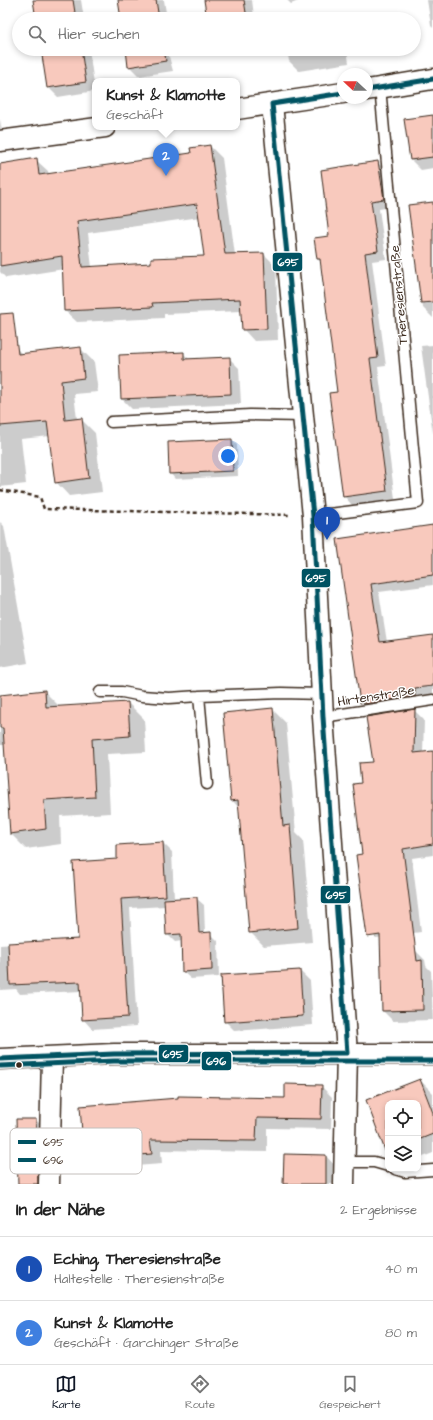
<!DOCTYPE html>
<html lang="de">
<head>
<meta charset="utf-8">
<style>
  :root { --surface:#fff; --page:#f2f2f2; --text:#222; --muted:#767676; --line:#e0e0e0; --accent:#111827 }
  body { margin:0; font-family:"Architects Daughter",sans-serif; background:var(--page); color:var(--text) }
  .controls { position:absolute; right:12px; bottom:12px; display:grid; overflow:hidden; border-radius:8px; box-shadow:0 2px 6px #0003 }
  .controls button { width:36px; height:36px; display:grid; place-items:center; padding:0; border:0; border-bottom:1px solid var(--line); background:var(--surface); color:var(--text); font:20px sans-serif }
  .compass { position:absolute; left:337px; top:68px; width:36px; height:36px; border-radius:50%; background:var(--surface); box-shadow:0 2px 6px #0003; rotate:292deg }
  .you { position:absolute; left:228px; top:456px; width:14px; height:14px; margin:-10px; border:3px solid #fff; border-radius:50%; background:#1a73e8; box-shadow:0 0 0 6px #1a73e833 }
  .badge { display:grid; place-items:center; width:26px; height:26px; border-radius:50%; background:var(--accent); color:#fff; font-size:13px; font-weight:700 }
  .pin { position:absolute; translate:-50% -33px; filter:drop-shadow(0 1px 2px #0008) }
  .pin::after { content:''; position:absolute; top:21px; width:14px; height:12px; background:inherit; clip-path:polygon(0 0,100% 0,50% 100%) }
  .popup { position:absolute; left:92px; top:78px; width:148px; height:52px; box-sizing:border-box; display:grid; place-content:center; border-radius:8px; background:var(--surface); filter:drop-shadow(0 1px 3px #0005); font-size:13px; white-space:nowrap; color:var(--muted) }
  .popup b { font-size:15px; color:var(--text) }
  .popup::after { content:''; position:absolute; left:50%; top:100%; margin-left:-8px; border:8px solid transparent; border-top-color:var(--surface) }
  .list { margin:0; padding:0; list-style:none }
  h2 { display:flex; justify-content:space-between; align-items:center; height:52px; margin:0; padding:0 16px; font-size:17px }
  h2 small { font-size:13px; font-weight:400; color:var(--muted) }
  .list li { display:grid; grid-template-columns:26px 1fr auto; gap:12px; align-items:center; box-sizing:border-box; height:64px; padding:0 16px; border-top:1px solid var(--line) }
  .list b { display:block; font-size:15px; white-space:nowrap }
  .list p { margin:0; font-size:13px; white-space:nowrap; color:var(--muted) }
  .list em { font-size:13px; font-style:normal; color:var(--muted) }
  .icon { flex:none; width:22px; height:22px; fill:none; stroke:currentColor; stroke-width:2; stroke-linecap:round; stroke-linejoin:round }
  .map { position:relative; flex:none; width:433px; height:1184px; overflow:hidden }
  .search { position:absolute; background:var(--surface); box-shadow:0 2px 6px #0003; left:12px; right:12px; top:12px; height:44px; display:flex; align-items:center; gap:10px; box-sizing:border-box; padding:0 14px; border-radius:22px; color:var(--muted); font-size:15px }
  .sheet { height:180px; background:var(--surface) }
  nav { display:flex; justify-content:space-around; align-items:center; box-sizing:border-box; height:56px; border-top:1px solid var(--line); background:var(--surface); font-size:11px; color:var(--muted) }
  nav a { display:grid; justify-items:center; gap:2px }
  nav .on { color:var(--accent) }
  .map>svg:first-child { display:block }
</style>
</head>
<body>
<div class="map">
<svg width="433" height="1184" viewBox="0 0 433 1184">
  <rect width="100%" height="100%" fill="#fff"/>
  <filter id="ink" filterUnits="userSpaceOnUse"><feTurbulence type="fractalNoise" baseFrequency=".025" numOctaves="2"/><feDisplacementMap in="SourceGraphic" scale="8" xChannelSelector="R" yChannelSelector="G"/><feConvolveMatrix kernelMatrix="1 2 1 2 8 2 1 2 1" color-interpolation-filters="sRGB"/></filter>
  <g filter="url(#ink)">
    <path fill="#0003" fill-rule="evenodd" d="M34,0H81L84,19H37Z
      M119,0H164L167,19H122Z
      M205,0H252L254,16L247,19H208Z
      M287,0H301L291,4Z
      M427,0H433V28L431,26Z
      M42,49H89L95,91L58,97L48,87Z
      M127,49H167L173,71L139,76L129,66Z
      M287,49H347L349,63L299,71L289,61Z
      M433,116V168L421,170L411,160Z
      M0,119L3,137H0Z
      M210,146L222,158L235,255L264,254L276,266L278,340L254,341L243,329L242,311L164,314V318L77,322L65,311L64,269L6,278L0,272V165L36,160L48,171L49,175L192,154ZM200,217L206,256L152,264L92,268L88,233Z
      M377,162L386,171L391,207L379,209L386,259L372,261L386,366L378,367L395,499L352,505L344,496L338,393L321,262L318,259Z
      M433,203V318L423,308L409,206Z
      M433,345V434L421,346Z
      M0,347L17,349L23,355L80,348L94,362L98,392L74,394L77,419H81L95,433L102,492L69,496L56,482L50,436L21,439L26,484L0,487Z
      M183,353L190,360L229,358L239,368L241,404L132,409L122,399Z
      M232,440L237,445L238,476L175,479L170,473Z
      M0,522L4,526L28,663L0,668Z
      M433,527V585L379,592L387,642L433,636V695L370,711L361,702L338,539Z
      M44,691L60,707L128,703L144,719L146,752L107,754L110,813L60,816L61,844L26,849L11,834L5,745H0V696Z
      M272,709L286,723L296,833L303,840L312,942L264,946L250,932L239,808L232,800Z
      M414,710L424,720L423,753L433,752V855L412,858L421,932L376,938L367,929L363,855L362,784L374,762Z
      M163,843L172,852L174,899L196,898L204,905L205,934L210,933L218,941L219,977L191,979L183,972L182,941L175,942L167,934L166,906L130,908L137,1026L92,1029L83,1019L81,991L20,994L16,989L0,990V945L79,940L118,860Z
      M415,950L425,960L426,966L431,971L433,1020L393,1021L383,1011Z
      M300,971L310,981L313,1025L235,1031L225,1021Z
      M420,1080L433,1093V1153L418,1159V1103H388V1153L367,1100Z
      M321,1086L332,1097L331,1129L267,1128V1152L161,1150L162,1164L96,1169L85,1158L286,1099Z
      M36,1120L41,1125L42,1166L23,1168Z
      M326,1156L339,1170V1184H284Z"/>
    <path fill="#f8c9bd" stroke="#3b2a1e" fill-rule="evenodd" d="M33,0H73L76,19H36Z
      M118,0H156L159,19H121Z
      M204,0H244L247,19H207Z
      M41,49H81L86,82L47,88Z
      M126,49H164L166,61L128,67Z
      M212,49H241L213,54Z
      M433,115V157L410,160L404,119Z
      M210,145L225,254L264,253L267,329L242,330L240,299L152,303L153,307L64,311L62,256L0,266V164L37,158L39,175L191,153L190,148ZM197,204L204,256L151,258V263L82,267L77,221Z
      M378,161L384,199L371,201L378,251L365,253L378,358L370,359L387,491L343,497L329,393L337,392L320,259H317L314,238L329,236L321,170Z
      M433,202V302L421,303L408,205Z
      M13,313L18,354L81,347L84,378L61,381L65,420L82,418L89,478L55,483L47,422L0,426V314Z
      M184,352V359L230,357L231,394L121,399L119,355Z
      M232,439L233,471L169,474L168,442Z
      M433,525V575L371,584L380,642L433,635V686L415,688V696L364,704V702L360,703L337,539Z
      M45,690L46,707L128,702L130,736L92,739L95,797L44,800L46,829L10,834L3,728H0V695Z
      M273,708L283,826L290,825L298,928L249,933L238,800L231,801L223,713Z
      M415,709L414,753L433,751V844L403,849L417,961L422,960L423,1010L382,1011L380,935L367,937L356,855L362,854L353,784L361,783L359,763L373,762L366,717Z
      M163,842L166,896L121,899L128,1017L82,1020L80,982L10,985L8,943L78,939L73,862L117,859V845Z
      M197,897L199,933L211,932L212,970L182,972L181,934L166,935L164,899Z
      M300,970L303,1016L224,1022L221,975Z
      M420,1079L433,1113V1134L418,1140V1103H388V1152L386,1153L366,1100Z
      M285,1084L322,1085L321,1119L257,1118L256,1141L150,1140L152,1154L84,1159L80,1106L178,1098V1096L285,1098Z
      M16,1119H36L38,1184H18Z
      M284,1154L326,1155V1184H283Z"/>
    <g fill="none" stroke-linecap="round" stroke-linejoin="round">
      <g stroke="#3b2a1e" stroke-width="13">
        <path id="lane" d="M111,422L250,415L303,416
          M313,516L418,503L380,87
          M100,692H122L142,696L169,698L199,696
          M323,717L433,700
          M207,784L199,696L281,693L322,694
          M344,1162H374L388,1166
          M395,1169L405,1172L433,1170"/>
      </g>
      <g stroke="#3b2a1e" stroke-width="23">
        <path id="street" d="M367,90L433,79
          M272,104L313,516L323,717L347,1053L344,1184
          M237,109L343,93
          M0,141L105,127
          M0,1059L114,1054H433
          M49,1184L52,1058"/>
      </g>
      <path stroke="#3b2a1e" stroke-width="2.5" stroke-dasharray="4 3" stroke-linecap="butt" d="M0,490L40,497L44,509L290,515"/>
      <use href="#lane" stroke="#fff" stroke-width="10"/>
      <use href="#street" stroke="#fff" stroke-width="20"/>
      <g stroke="#fff" stroke-width="8">
        <path id="bus-1" d="M367,90L433,79
          M272,104L313,516L323,717L347,1053
          M272,104L343,93
          M0,1059L114,1054L347,1053"/>
      </g>
      <g stroke="#fff" stroke-width="8">
        <path id="bus-2" d="M0,1066L114,1061H433"/>
      </g>
      <use href="#bus-1" stroke="#005262" stroke-width="5"/>
      <use href="#bus-2" stroke="#005262" stroke-width="5"/>
    </g>
  </g>
  <circle fill="#3b2a1e" stroke="#fff" stroke-width="1.5" cx="19" cy="1065" r="3.5"/>
  <g text-anchor="middle" dominant-baseline="central" stroke-width="3" stroke-linejoin="round" paint-order="stroke">
    <g font-size="13" fill="#3b2a1e" stroke="#fff">
      <text transform="translate(399 295) rotate(-95)">Theresienstraße</text>
      <text transform="translate(376 696) rotate(-9)">Hirtenstraße</text>
    </g>
  </g>
  <rect x="10" y="1128" width="132" height="46" rx="6" fill="#fff" stroke="#c4bfbc" stroke-width="1"/>
  <rect x="18" y="1140" width="18" height="4" fill="#005262"/>
  <rect x="18" y="1158" width="18" height="4" fill="#005262"/>
  <g font-size="11" fill="#3b2a1e">
    <text x="43" y="1146">695</text>
    <text x="43" y="1164">696</text>
  </g>
  <g stroke="#fff" stroke-width="1.5">
    <rect x="272" y="252" width="31" height="20" rx="4" fill="#005262"/>
    <rect x="301" y="568" width="30" height="20" rx="4" fill="#005262"/>
    <rect x="320" y="885" width="31" height="19" rx="4" fill="#005262"/>
    <rect x="158" y="1044" width="31" height="19" rx="4" fill="#005262"/>
    <rect x="201" y="1051" width="31" height="20" rx="4" fill="#005262"/>
  </g>
  <g font-size="11" text-anchor="middle" font-weight="bold" fill="#fff">
    <text x="288" y="266">695</text>
    <text x="316" y="582">695</text>
    <text x="336" y="899">695</text>
    <text x="173" y="1058">695</text>
    <text x="216" y="1065">696</text>
  </g>
</svg>
<div class="controls">
<button><svg class="icon" aria-label="locate" viewBox="0 0 24 24"><circle cx="12" cy="12" r="6"/><path d="M12 2v4M12 18v4M2 12h4M18 12h4"/></svg></button>
<button><svg class="icon" aria-label="layers" viewBox="0 0 24 24"><path d="M12 4l9 5-9 5-9-5zM3 14l9 5 9-5"/></svg></button>
</div>
<svg class="compass" viewBox="-18 -18 36 36"><path d="M0-13l5 13h-10z" fill="#e53935"/><path d="M0 13l5-13h-10z" fill="#767676"/></svg>
<div class="you"></div>
<div class="pin badge" style="left:327px;top:540px;background:#1a4fb4">1</div>
<div class="pin badge" style="left:166px;top:176px;background:#3f7fe0">2</div>
<div class="popup"><b>Kunst &amp; Klamotte</b>Geschäft</div>
<div class="search"><svg class="icon" aria-label="search" viewBox="0 0 24 24"><circle cx="10" cy="10" r="6"/><path d="M15 15l6 6"/></svg>Hier suchen</div>
</div>
<section class="sheet">
<h2>In der Nähe<small>2 Ergebnisse</small></h2>
<ul class="list">
<li><span class="badge" style="background:#1a4fb4">1</span><div><b>Eching, Theresienstraße</b><p>Haltestelle · Theresienstraße</p></div><em>40 m</em></li>
<li><span class="badge" style="background:#3f7fe0">2</span><div><b>Kunst &amp; Klamotte</b><p>Geschäft · Garchinger Straße</p></div><em>80 m</em></li>
</ul>
</section>
<nav>
<a class="on"><svg class="icon" aria-label="map" viewBox="0 0 24 24"><path d="M3 6l6-2 6 2 6-2v14l-6 2-6-2-6 2zM9 4v14M15 6v14"/></svg>Karte</a>
<a><svg class="icon" aria-label="directions" viewBox="0 0 24 24"><path d="M12 3l9 9-9 9-9-9zM9 14v-3h6M13 9l2 2-2 2"/></svg>Route</a>
<a><svg class="icon" aria-label="saved" viewBox="0 0 24 24"><path d="M7 4h10v16l-5-4-5 4z"/></svg>Gespeichert</a>
</nav>
</body>
</html>
